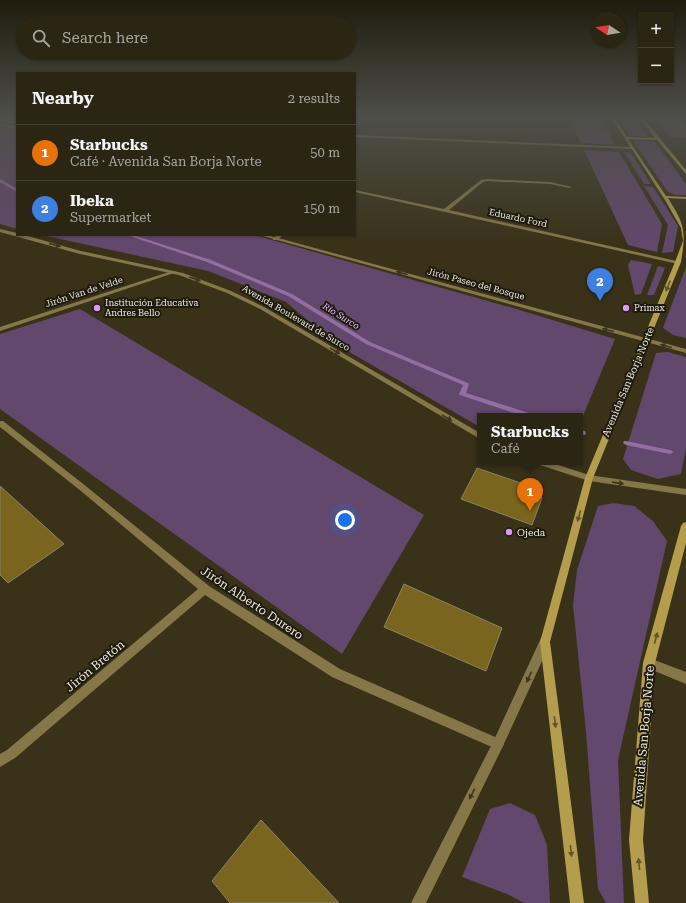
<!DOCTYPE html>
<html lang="en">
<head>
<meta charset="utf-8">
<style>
  :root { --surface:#2b2613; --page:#373221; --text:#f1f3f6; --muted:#a6a5a0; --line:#474333; --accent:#dc99f4 }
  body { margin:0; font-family:"Roboto Serif",serif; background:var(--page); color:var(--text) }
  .controls { position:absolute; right:12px; top:12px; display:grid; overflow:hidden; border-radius:0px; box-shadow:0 1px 3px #0004 }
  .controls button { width:36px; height:36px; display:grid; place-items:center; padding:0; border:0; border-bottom:1px solid var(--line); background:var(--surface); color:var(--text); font:20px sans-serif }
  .compass { position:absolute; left:590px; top:12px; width:36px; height:36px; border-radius:50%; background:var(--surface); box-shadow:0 1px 3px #0004; rotate:282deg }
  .you { position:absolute; left:345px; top:520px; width:14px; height:14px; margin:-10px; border:3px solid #fff; border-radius:50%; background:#1a73e8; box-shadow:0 0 0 6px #1a73e833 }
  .badge { display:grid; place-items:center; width:26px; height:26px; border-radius:50%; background:var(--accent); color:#fff; font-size:13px; font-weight:700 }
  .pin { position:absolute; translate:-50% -33px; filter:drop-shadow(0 1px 2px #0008) }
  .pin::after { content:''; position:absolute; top:21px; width:14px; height:12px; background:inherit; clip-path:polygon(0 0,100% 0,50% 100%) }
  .popup { position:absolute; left:477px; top:413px; width:106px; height:52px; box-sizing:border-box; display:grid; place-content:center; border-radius:0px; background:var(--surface); filter:drop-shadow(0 1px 3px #0005); font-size:13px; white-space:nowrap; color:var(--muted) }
  .popup b { font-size:15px; color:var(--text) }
  .popup::after { content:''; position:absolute; left:50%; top:100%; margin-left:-8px; border:8px solid transparent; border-top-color:var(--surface) }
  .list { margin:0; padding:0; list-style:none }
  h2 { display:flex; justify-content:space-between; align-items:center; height:52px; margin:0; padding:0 16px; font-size:17px }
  h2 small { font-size:13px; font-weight:400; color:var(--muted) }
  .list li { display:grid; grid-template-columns:26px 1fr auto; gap:12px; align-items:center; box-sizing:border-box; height:56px; padding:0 16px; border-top:1px solid var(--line) }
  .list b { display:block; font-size:15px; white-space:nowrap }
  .list p { margin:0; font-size:13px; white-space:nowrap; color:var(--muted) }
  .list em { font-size:13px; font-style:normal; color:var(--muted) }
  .icon { flex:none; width:22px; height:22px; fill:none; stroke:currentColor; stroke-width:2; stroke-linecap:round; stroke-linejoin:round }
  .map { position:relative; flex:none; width:686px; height:903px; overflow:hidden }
  .search { position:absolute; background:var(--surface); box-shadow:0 1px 3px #0004; left:16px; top:16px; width:340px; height:44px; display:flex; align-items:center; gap:10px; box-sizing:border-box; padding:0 14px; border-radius:22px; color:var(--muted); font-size:15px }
  .panel { position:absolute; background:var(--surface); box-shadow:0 1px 3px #0004; left:16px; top:72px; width:340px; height:164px; border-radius:0px }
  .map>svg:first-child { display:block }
</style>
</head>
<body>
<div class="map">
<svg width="686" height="903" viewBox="0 0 686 903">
  <rect width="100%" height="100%" fill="#393219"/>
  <path fill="#62486c" d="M654,117H681L686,126V138L670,137Z
    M569,118L601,119L615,145L581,143Z
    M622,119L636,120L648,136L643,137L630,135L619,120Z
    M0,125L17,129V229L0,224Z
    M638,140L655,142L686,184V195H676L668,192L634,142Z
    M584,150L619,152L662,224L657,252L628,245Z
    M624,152H630L651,184H644Z
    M644,186L653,187L678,226L673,252L662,253L668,225Z
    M42,235H254L513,308L615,339L580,423V416H480V427L337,345L286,302L208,271Z
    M631,260L652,264L641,294L635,295L628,265Z
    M658,266L665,268L654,295H647Z
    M686,267V338L673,335L663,328Z
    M80,309L424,515L342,654L0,409V334Z
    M668,352L686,357V448L681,474L658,479L631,470L623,459L656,353Z
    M614,503L634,506L653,521L667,541L618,760L624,903H606L598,889L586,732L573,605L577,570L598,506Z
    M510,803L535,815L547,845L550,903H524L507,894L462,877L490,809Z"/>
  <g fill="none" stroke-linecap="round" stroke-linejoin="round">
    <path fill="#946da2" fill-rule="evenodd" d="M0,179L17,189V192L0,182Z
      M127,235H133L211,260L292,294L370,342L468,383L469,384L466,393L532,414L533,416H523L460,395L459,394L463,385L366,344L288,296L207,262Z
      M580,430L585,431L586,433L585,435L580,434Z
      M624,441H626L670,450L674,452L670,454L626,445L623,443Z"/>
  </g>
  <path fill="#79651e" stroke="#8c8367" d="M477,468L535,488L542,498L532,525L461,499Z
    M0,486L64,544L8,583L0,575Z
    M404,584L502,628L486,671L384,627Z
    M261,820L339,903H230L212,881Z"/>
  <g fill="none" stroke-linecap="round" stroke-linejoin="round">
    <path fill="#867748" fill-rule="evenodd" d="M0,120L17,121V123L0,122Z
      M355,135L632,147L634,148L632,149L355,137Z
      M486,179L550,182L572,187L570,188L550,184L486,181L483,182L449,210L681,262L678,264L355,192V190L444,209L481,180Z
      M278,235H283L277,240H273V238Z
      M172,271L177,272L0,331V327Z
      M0,421H3L87,487L209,586L340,669L502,740L504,744L502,748L498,750L494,748L332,677L205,595L15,758L0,767V754L7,750L198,589L81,491L0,427Z
      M649,658L686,672V684L645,667L643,663L645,659Z"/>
    <path fill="#867748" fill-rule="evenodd" d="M641,117L640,119L621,117Z
      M0,123L17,127V129L0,125Z
      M0,229L17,233V235H24L81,251L183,273L231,291L264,307L480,433V439L260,309L227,293L179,275L80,254L0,232Z
      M259,235H267L686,349V353Z
      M536,462H549L589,475L686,489V495L589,481L537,464Z
      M545,637L549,638L550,642L549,646L502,748L426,903H411L494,740L541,638Z"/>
    <path fill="#b59d4e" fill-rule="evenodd" d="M611,117H614L627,137L655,138L639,117H642L686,170V174L657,140L628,139L666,196L686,197V199L668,198C685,225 686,231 681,262L593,478L550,642L584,903H570L540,642L585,478L675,262L683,241L681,228L665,200Z
      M686,522V543L655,663L643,840L649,903H635L629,840L643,663L681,526L683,523Z"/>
  </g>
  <defs><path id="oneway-solid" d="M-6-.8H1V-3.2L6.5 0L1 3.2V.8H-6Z"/></defs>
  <g fill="#3c3620">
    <use href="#oneway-solid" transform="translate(55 245) rotate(15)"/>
    <use href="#oneway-solid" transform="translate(402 273) rotate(-165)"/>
    <use href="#oneway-solid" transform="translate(195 279) rotate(20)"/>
    <use href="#oneway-solid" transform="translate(608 330) rotate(-165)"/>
    <use href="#oneway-solid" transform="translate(666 346) rotate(-164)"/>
    <use href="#oneway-solid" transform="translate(335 351) rotate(31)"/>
    <use href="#oneway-solid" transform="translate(447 418) rotate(31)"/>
    <use href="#oneway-solid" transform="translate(618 483) rotate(8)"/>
    <use href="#oneway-solid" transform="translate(529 677) rotate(115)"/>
    <use href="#oneway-solid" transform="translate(472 794) rotate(117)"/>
  </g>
  <g fill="#61552b">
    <use href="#oneway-solid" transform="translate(668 286) rotate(112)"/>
    <use href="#oneway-solid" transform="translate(579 516) rotate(105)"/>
    <use href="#oneway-solid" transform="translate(656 638) rotate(-75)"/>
    <use href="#oneway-solid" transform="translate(555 722) rotate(83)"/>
    <use href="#oneway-solid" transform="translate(571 851) rotate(83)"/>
    <use href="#oneway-solid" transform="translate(639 864) rotate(-96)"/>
  </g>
  <linearGradient id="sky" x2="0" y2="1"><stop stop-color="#1f1c0e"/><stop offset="0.48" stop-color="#4e4f49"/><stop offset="1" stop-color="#4e4f49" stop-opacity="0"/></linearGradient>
  <rect width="686" height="244" fill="url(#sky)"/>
  <g fill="#dc99f4" stroke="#1d1a0f" stroke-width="1.5">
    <circle cx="97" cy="308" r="4"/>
    <circle cx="626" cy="308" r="4"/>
    <circle cx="509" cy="532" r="4"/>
  </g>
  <g text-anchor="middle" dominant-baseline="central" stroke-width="4" stroke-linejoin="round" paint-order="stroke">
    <g font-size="9" fill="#f0ecdd" stroke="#1d1a0f">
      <text transform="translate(518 218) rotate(12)">Eduardo Ford</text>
      <text transform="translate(476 284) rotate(15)">Jirón Paseo del Bosque</text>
      <text transform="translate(84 292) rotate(-18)">Jirón Van de Velde</text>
      <text transform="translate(296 318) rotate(30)">Avenida Boulevard de Surco</text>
    </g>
    <g font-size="9" fill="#f0ecdd" stroke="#1d1a0f" text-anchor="start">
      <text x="105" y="303">Institución Educativa<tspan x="105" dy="10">Andres Bello</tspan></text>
      <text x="634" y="308">Primax</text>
    </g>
    <g font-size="9" font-style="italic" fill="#eec0fe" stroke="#1d1a0f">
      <text transform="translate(341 316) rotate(32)">Río Surco</text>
    </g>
    <g font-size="10" fill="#f0ecdd" stroke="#1d1a0f">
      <text transform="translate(628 382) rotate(-67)">Avenida San Borja Norte</text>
    </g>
    <g font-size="10" fill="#f0ecdd" stroke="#1d1a0f" text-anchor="start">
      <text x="517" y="532">Ojeda</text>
    </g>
    <g font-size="12" fill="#f0ecdd" stroke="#1d1a0f">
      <text transform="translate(252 603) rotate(34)">Jirón Alberto Durero</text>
      <text transform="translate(95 666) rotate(-40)">Jirón Bretón</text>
      <text transform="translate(644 736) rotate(-85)">Avenida San Borja Norte</text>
    </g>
  </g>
</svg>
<div class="controls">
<button>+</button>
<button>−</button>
</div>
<svg class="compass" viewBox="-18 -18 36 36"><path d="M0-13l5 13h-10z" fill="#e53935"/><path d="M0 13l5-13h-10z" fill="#a6a5a0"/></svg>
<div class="you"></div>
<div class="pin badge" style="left:530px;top:511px;background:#e8710a">1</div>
<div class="popup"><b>Starbucks</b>Café</div>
<div class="pin badge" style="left:600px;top:301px;background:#3f7fe0">2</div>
<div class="search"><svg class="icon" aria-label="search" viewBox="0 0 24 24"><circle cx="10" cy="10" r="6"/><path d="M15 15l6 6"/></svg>Search here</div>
<section class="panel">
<h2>Nearby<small>2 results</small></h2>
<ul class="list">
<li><span class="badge" style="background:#e8710a">1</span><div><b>Starbucks</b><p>Café · Avenida San Borja Norte</p></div><em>50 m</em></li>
<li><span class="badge" style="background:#3f7fe0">2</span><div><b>Ibeka</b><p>Supermarket</p></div><em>150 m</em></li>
</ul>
</section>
</div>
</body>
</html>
